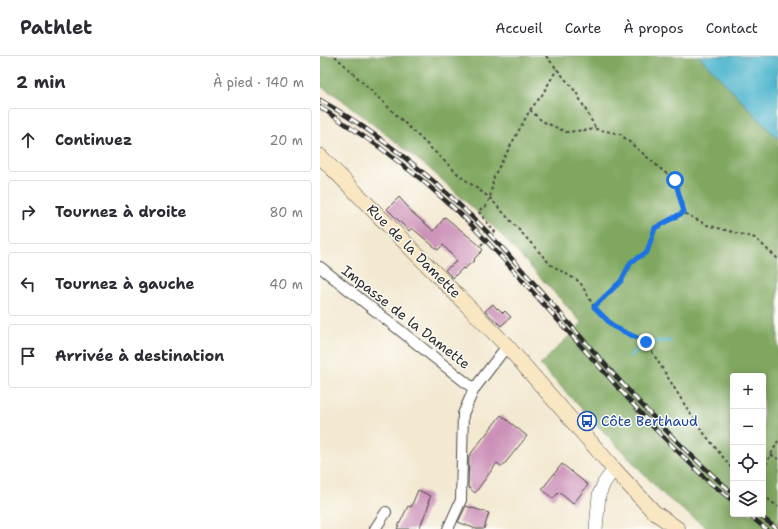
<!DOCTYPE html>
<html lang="fr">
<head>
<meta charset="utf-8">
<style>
  :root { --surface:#fff; --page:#f7f7f7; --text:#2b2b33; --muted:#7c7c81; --line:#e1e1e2 }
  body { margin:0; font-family:"Shantell Sans",sans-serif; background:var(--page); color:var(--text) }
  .controls { position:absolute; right:12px; bottom:12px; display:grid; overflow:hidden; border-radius:4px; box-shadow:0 2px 10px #0003 }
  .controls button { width:36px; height:36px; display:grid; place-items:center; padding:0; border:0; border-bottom:1px solid var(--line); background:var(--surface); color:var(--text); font:20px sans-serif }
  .stop { position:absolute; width:12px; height:12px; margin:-9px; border:3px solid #1a73e8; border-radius:50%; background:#fff }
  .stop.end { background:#1a73e8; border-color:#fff; box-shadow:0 1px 4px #0008 }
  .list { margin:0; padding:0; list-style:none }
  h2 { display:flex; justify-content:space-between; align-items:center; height:52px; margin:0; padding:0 16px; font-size:17px }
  h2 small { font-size:13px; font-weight:400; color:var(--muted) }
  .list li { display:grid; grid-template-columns:26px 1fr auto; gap:12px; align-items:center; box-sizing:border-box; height:64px; margin:0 8px 8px; padding:0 8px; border:1px solid var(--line); border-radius:4px }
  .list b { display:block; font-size:15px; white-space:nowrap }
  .list em { font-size:13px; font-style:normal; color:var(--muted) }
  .icon { flex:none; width:22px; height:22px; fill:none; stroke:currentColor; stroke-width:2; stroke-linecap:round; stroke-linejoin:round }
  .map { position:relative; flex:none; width:458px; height:473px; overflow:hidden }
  header { display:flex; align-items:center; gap:24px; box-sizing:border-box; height:56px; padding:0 20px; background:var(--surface); border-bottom:1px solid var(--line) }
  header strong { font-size:19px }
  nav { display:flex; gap:22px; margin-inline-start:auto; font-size:14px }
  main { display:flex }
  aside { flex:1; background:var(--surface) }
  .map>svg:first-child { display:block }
</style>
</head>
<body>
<header>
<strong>Pathlet</strong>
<nav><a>Accueil</a><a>Carte</a><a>À propos</a><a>Contact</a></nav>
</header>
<main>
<aside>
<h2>2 min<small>À pied · 140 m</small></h2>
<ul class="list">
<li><svg class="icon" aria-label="ahead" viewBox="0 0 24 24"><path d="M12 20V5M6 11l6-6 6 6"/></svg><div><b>Continuez</b></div><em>20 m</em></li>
<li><svg class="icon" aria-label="right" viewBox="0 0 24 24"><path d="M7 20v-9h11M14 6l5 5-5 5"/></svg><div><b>Tournez à droite</b></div><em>80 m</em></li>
<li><svg class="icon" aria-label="left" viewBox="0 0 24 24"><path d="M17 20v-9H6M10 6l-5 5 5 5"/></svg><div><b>Tournez à gauche</b></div><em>40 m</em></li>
<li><svg class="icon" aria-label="arrive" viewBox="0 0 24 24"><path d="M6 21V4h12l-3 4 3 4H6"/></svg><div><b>Arrivée à destination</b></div></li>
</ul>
</aside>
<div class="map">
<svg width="458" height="473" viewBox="0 0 458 473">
  <rect width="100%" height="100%" fill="#fdfcf7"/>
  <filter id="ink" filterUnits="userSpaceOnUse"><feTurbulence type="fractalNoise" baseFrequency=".025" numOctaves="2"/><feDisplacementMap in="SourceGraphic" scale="8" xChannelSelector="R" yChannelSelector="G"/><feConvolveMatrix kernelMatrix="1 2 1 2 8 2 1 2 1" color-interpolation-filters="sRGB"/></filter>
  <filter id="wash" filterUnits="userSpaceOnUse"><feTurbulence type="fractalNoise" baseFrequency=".012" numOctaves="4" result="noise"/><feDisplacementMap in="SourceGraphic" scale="16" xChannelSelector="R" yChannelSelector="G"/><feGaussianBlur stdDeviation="0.9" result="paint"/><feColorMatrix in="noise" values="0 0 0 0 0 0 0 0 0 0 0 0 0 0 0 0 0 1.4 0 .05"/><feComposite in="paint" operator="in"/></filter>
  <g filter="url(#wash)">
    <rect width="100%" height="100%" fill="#f3e8d0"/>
    <path fill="#7fa75f" stroke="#556945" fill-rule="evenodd" d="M0,0H379L458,83V473H388L345,440L220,309L262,267L177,174L110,113L17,40L0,30ZM413,320H443V458H413Z"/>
    <path fill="#50b6ce" stroke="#3e707c" d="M379,0H458V83Z"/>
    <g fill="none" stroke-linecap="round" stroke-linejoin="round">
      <path stroke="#50b6ce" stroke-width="3" d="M310,300L326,286L350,285"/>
    </g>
    <g id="blocks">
      <path fill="#cc90b8" d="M79,141L89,152L88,153L114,175L125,161L158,188L163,194L154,203L155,204L144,213L143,212L133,222L125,214L137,205L123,189L118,194L92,172L89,175L67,153Z
        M173,248L177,253L178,252L183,257L185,255L191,261L181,270L165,255Z
        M181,359L207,380L182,411L177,407L155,437L148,431L149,400Z
        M242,408L268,429L253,448L239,436L233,443L222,433Z
        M98,434L111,440L108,446H110L99,473H77L88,450L91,451Z
        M146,450L169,457L164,473H156L138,466Z"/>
    </g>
  </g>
  <g filter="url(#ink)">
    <use href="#blocks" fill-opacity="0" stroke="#494744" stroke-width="1"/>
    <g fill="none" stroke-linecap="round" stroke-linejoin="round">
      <g stroke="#494744" stroke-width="12">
        <path id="minor" d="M0,211L154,333
          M55,473L66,456
          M128,473L141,444L143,358L154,333L187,290"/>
      </g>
      <g stroke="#494744" stroke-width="14">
        <path id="tertiary" d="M276,473L279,439L284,427L294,413"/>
      </g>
      <g stroke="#494744" stroke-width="16">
        <path id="secondary" d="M0,100L187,290L294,413L334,456L358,473"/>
      </g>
      <path stroke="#494744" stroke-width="2" stroke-dasharray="3 3" stroke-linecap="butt" d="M15,0L140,120L170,142L231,209L260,226L274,251L294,271L326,286L376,367L413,414
        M226,0L256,36L276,73
        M210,54L222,65L246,76L276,73L300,78L355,125L364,157L387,169L435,182L458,203
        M161,189L175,176L158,155L166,150L170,142L174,120L210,54L222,39L237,13
        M274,251L301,225L311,206L327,196L335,172L364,157
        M451,399L458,403
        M443,414L458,385
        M443,439L458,451"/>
      <use href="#minor" stroke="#fff" stroke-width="10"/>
      <use href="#tertiary" stroke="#fff" stroke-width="13"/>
      <use href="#secondary" stroke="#f9e7c3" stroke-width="15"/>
      <g stroke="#2b2b2b" stroke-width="4.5">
        <path id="rail" d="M0,44C52,73 106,116 149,158C176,183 200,212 225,240C285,308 343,378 413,437
          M0,51L58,90L102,124L145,162L186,206L336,374L388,425L413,445
          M428,458L446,473
          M438,458L457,473"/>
      </g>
      <use href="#rail" stroke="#fdfcf7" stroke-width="3" stroke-dasharray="9" stroke-linecap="butt"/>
    </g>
  </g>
  <g fill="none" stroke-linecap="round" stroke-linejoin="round" filter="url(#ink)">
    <path stroke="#1a73e8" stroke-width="5" d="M326,286L294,271L274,251L301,225L311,206L327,196L335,172L364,156L355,124"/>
  </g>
  <defs>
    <g id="bus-ring" transform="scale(1)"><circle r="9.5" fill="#fdfcf7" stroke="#1a4fb4" stroke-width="1.5"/><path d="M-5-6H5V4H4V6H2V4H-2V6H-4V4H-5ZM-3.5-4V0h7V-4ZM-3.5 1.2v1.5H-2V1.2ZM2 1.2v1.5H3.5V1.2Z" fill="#1a4fb4"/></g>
  </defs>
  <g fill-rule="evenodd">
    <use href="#bus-ring" x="267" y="365"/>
  </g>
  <g text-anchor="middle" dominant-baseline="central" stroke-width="3" stroke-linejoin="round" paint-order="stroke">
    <g font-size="14" fill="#2b2b2b" stroke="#fdfcf7">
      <text transform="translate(94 195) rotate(45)">Rue de la Damette</text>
      <text transform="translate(86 261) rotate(38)">Impasse de la Damette</text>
    </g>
    <g font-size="14" fill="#164399" stroke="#fdfcf7" text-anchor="start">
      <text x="281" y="365">Côte Berthaud</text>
    </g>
  </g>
</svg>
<div class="controls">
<button>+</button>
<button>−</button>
<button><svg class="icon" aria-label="locate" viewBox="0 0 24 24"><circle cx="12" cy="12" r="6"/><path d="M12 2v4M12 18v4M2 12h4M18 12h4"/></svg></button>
<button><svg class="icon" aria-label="layers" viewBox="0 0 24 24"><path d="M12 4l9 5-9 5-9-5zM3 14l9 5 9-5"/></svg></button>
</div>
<div class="stop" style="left:355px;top:124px"></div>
<div class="stop end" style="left:326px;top:286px"></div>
</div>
</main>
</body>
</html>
